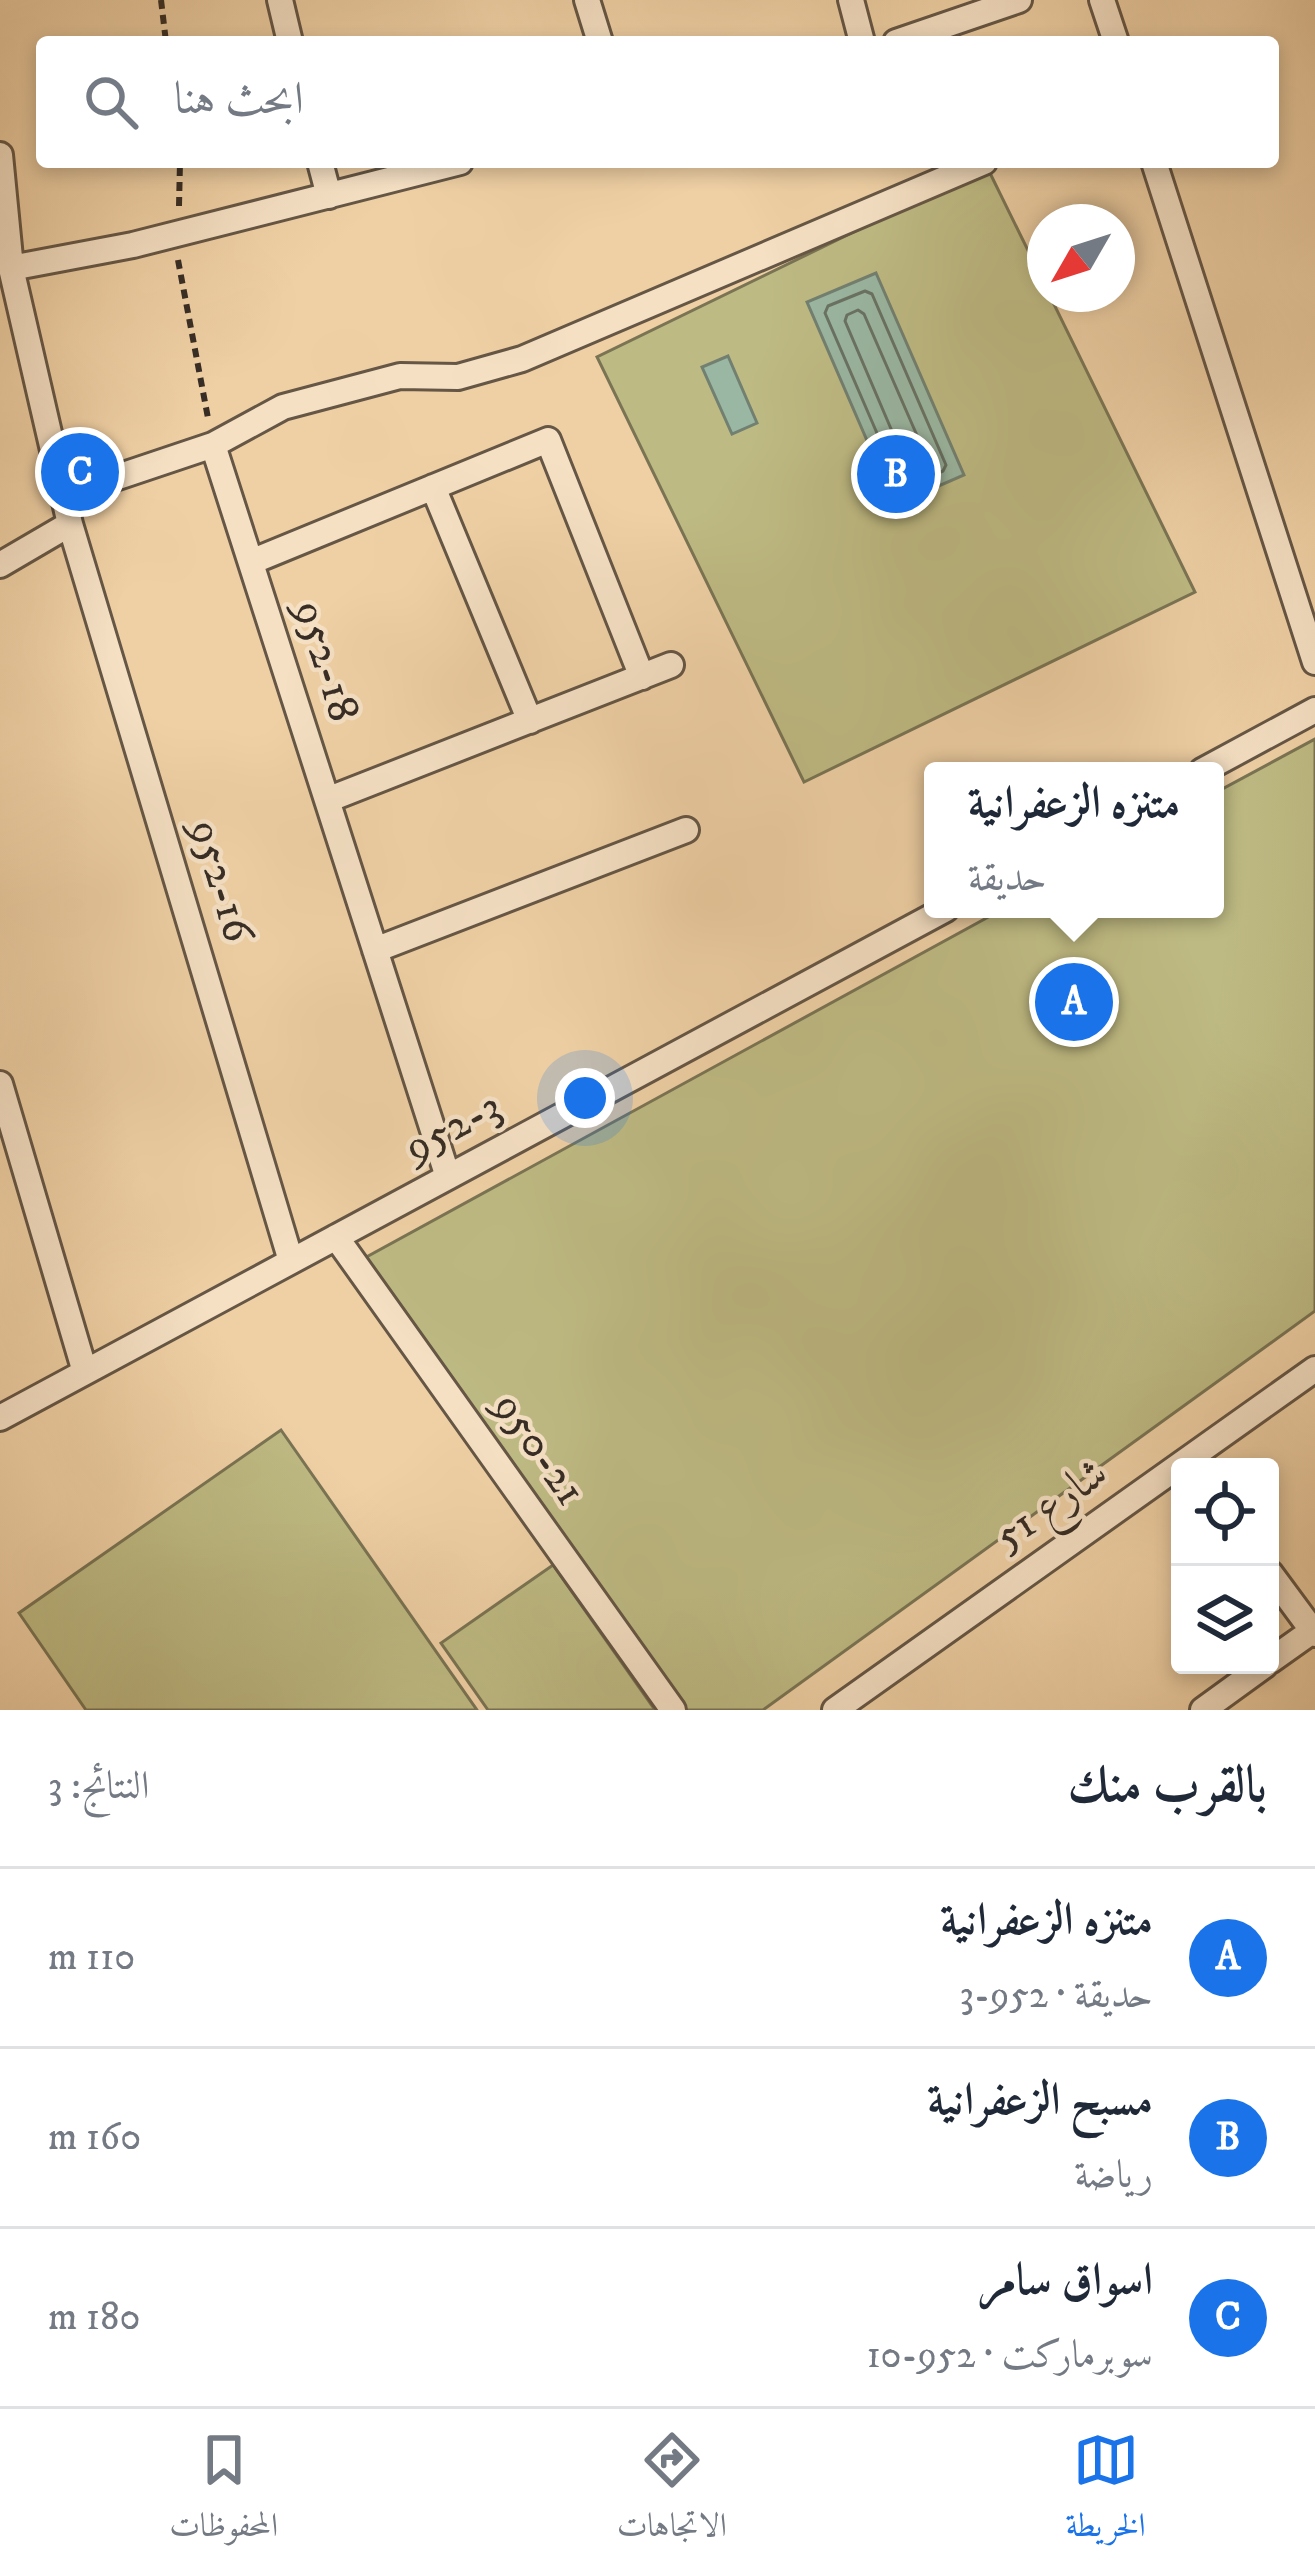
<!DOCTYPE html>
<html lang="ar">
<head>
<meta charset="utf-8">
<style>
  :root { --surface:#fff; --page:#f2f2f3; --text:#1f2937; --muted:#747a83; --line:#e0e1e3; --accent:#1a73e8 }
  body { margin:0; font-family:"IM FELL DW Pica",Amiri,serif; background:var(--page); color:var(--text); direction:rtl }
  .controls { position:absolute; right:36px; bottom:36px; display:grid; overflow:hidden; border-radius:12px; box-shadow:0 6px 18px #0003 }
  .controls button { width:108px; height:108px; display:grid; place-items:center; padding:0; border:0; border-bottom:3px solid var(--line); background:var(--surface); color:var(--text); font:60px sans-serif }
  .compass { position:absolute; left:1027px; top:204px; width:108px; height:108px; border-radius:50%; background:var(--surface); box-shadow:0 6px 18px #0003; rotate:231deg }
  .you { position:absolute; left:585px; top:1098px; width:42px; height:42px; margin:-30px; border:9px solid #fff; border-radius:50%; background:#1a73e8; box-shadow:0 0 0 18px #1a73e833 }
  .badge { display:grid; place-items:center; width:78px; height:78px; border-radius:50%; background:var(--accent); color:#fff; font-size:39px; font-weight:700 }
  .pin { position:absolute; translate:-50% -50%; border:6px solid #fff; box-shadow:0 3px 12px #0006 }
  .popup { position:absolute; left:924px; top:762px; width:300px; height:156px; box-sizing:border-box; display:grid; place-content:center; border-radius:12px; background:var(--surface); filter:drop-shadow(0 3px 9px #0005); font-size:39px; white-space:nowrap; color:var(--muted) }
  .popup b { font-size:45px; color:var(--text) }
  .popup::after { content:''; position:absolute; left:50%; top:100%; margin-left:-24px; border:24px solid transparent; border-top-color:var(--surface) }
  .list { margin:0; padding:0; list-style:none }
  h2 { display:flex; justify-content:space-between; align-items:center; height:156px; margin:0; padding:0 48px; font-size:51px }
  h2 small { font-size:39px; font-weight:400; color:var(--muted) }
  .list li { display:grid; grid-template-columns:78px 1fr auto; gap:36px; align-items:center; box-sizing:border-box; height:180px; padding:0 48px; border-top:3px solid var(--line) }
  .list b { display:block; font-size:45px; white-space:nowrap }
  .list p { margin:0; font-size:39px; white-space:nowrap; color:var(--muted) }
  .list em { font-size:39px; font-style:normal; color:var(--muted) }
  .icon { flex:none; width:66px; height:66px; fill:none; stroke:currentColor; stroke-width:2; stroke-linecap:round; stroke-linejoin:round }
  .map { position:relative; flex:none; width:1315px; height:1710px; overflow:hidden; direction:ltr }
  .search { position:absolute; background:var(--surface); box-shadow:0 6px 18px #0003; left:36px; right:36px; top:36px; height:132px; display:flex; align-items:center; gap:30px; box-sizing:border-box; padding:0 42px; border-radius:12px; color:var(--muted); font-size:45px }
  .sheet { height:696px; background:var(--surface) }
  nav { display:flex; justify-content:space-around; align-items:center; box-sizing:border-box; height:168px; border-top:3px solid var(--line); background:var(--surface); font-size:33px; color:var(--muted) }
  nav a { display:grid; justify-items:center; gap:6px }
  nav .on { color:var(--accent) }
  .map>svg:first-child { display:block }
</style>
</head>
<body>
<div class="map">
<svg width="1315" height="1710" viewBox="0 0 1315 1710">
  <rect width="100%" height="100%" fill="#efd0a5"/>
  <filter id="stains"><feTurbulence type="fractalNoise" baseFrequency=".00167" numOctaves="4"/><feColorMatrix values="0 0 0 0 .2 0 0 0 0 .09 0 0 0 0 .02 0 0 0 .5 -.17"/></filter>
  <radialGradient id="worn" r=".72"><stop offset=".6" stop-color="#630" stop-opacity="0"/><stop offset="1" stop-color="#630" stop-opacity=".3"/></radialGradient>
  <path fill="#beba83" stroke="#7a7454" stroke-width="3" d="M987,167L1045,285V294H1049L1195,592L804,782L597,357Z
    M1315,739V1311L763,1710H680L350,1266L1003,909H1215V793Z
    M281,1430L477,1710H86L19,1613Z
    M553,1565L655,1710H488L441,1643Z"/>
  <path fill="#9ab7a3" stroke="#728071" stroke-width="3" d="M876,273L964,475L895,505L807,302Z
    M728,356L757,423L732,434L702,367Z"/>
  <g fill="none" stroke-linecap="round" stroke-linejoin="round">
    <path stroke="#687264" stroke-width="3" d="M865,291L872,294L946,465L943,471L905,487L899,484L825,313L828,306Z
      M858,310L864,314L926,456L925,463L914,468L906,464L845,321L847,315Z"/>
    <g stroke="#655645" stroke-width="30">
      <path id="minor" d="M280,0L290,42
        M587,0L600,42
        M851,0L862,42
        M1102,0L1116,42
        M896,42L1019,0
        M0,155L11,268L70,524L291,1261
        M320,162L329,196
        M1154,162L1315,662
        M11,268L133,245L460,162
        M213,445L448,1177
        M433,487L530,721
        M64,495L213,445L283,407L400,376L458,377L522,359L984,162
        M251,562L548,440L642,677
        M0,565L70,524
        M1202,771L1315,710
        M327,800L671,665
        M375,950L686,830
        M0,1084L85,1372
        M336,1237L673,1710
        M0,1418L946,909
        M1270,1573L1315,1634
        M1270,1661L1315,1629
        M835,1710L1315,1369
        M1203,1710L1265,1665"/>
    </g>
    <path stroke="#372d25" stroke-width="6" stroke-dasharray="9 6" stroke-linecap="butt" d="M161,0L166,42
      M179,206L180,162
      M178,260L208,418"/>
    <use href="#minor" stroke="#f5e0c4" stroke-width="24"/>
  </g>
  <g text-anchor="middle" dominant-baseline="central" stroke-width="9" stroke-linejoin="round" paint-order="stroke">
    <g font-size="45" fill="#372d25" stroke="#f5e0c4">
      <text transform="translate(326 661) rotate(72)">952-18</text>
      <text transform="translate(221 881) rotate(73)">952-16</text>
      <text transform="translate(453 1127) rotate(-28)">952-3</text>
      <text transform="translate(539 1449) rotate(55)">950-21</text>
      <text transform="translate(1051 1505) rotate(-35)">شارع 51</text>
    </g>
  </g>
  <rect width="100%" height="100%" filter="url(#stains)"/>
  <rect width="100%" height="100%" fill="url(#worn)"/>
</svg>
<div class="controls">
<button><svg class="icon" aria-label="locate" viewBox="0 0 24 24"><circle cx="12" cy="12" r="6"/><path d="M12 2v4M12 18v4M2 12h4M18 12h4"/></svg></button>
<button><svg class="icon" aria-label="layers" viewBox="0 0 24 24"><path d="M12 4l9 5-9 5-9-5zM3 14l9 5 9-5"/></svg></button>
</div>
<svg class="compass" viewBox="-18 -18 36 36"><path d="M0-13l5 13h-10z" fill="#e53935"/><path d="M0 13l5-13h-10z" fill="#747a83"/></svg>
<div class="you"></div>
<div class="pin badge" style="left:1074px;top:1002px">A</div>
<div class="popup"><b>متنزه الزعفرانية</b>حديقة</div>
<div class="pin badge" style="left:896px;top:474px">B</div>
<div class="pin badge" style="left:80px;top:472px">C</div>
<div class="search"><svg class="icon" aria-label="search" viewBox="0 0 24 24"><circle cx="10" cy="10" r="6"/><path d="M15 15l6 6"/></svg>ابحث هنا</div>
</div>
<section class="sheet">
<h2>بالقرب منك<small>النتائج: 3</small></h2>
<ul class="list">
<li><span class="badge">A</span><div><b>متنزه الزعفرانية</b><p>حديقة · 952-3</p></div><em>110 m</em></li>
<li><span class="badge">B</span><div><b>مسبح الزعفرانية</b><p>رياضة</p></div><em>160 m</em></li>
<li><span class="badge">C</span><div><b>اسواق سامر</b><p>سوبرماركت · 952-10</p></div><em>180 m</em></li>
</ul>
</section>
<nav>
<a class="on"><svg class="icon" aria-label="map" viewBox="0 0 24 24"><path d="M3 6l6-2 6 2 6-2v14l-6 2-6-2-6 2zM9 4v14M15 6v14"/></svg>الخريطة</a>
<a><svg class="icon" aria-label="directions" viewBox="0 0 24 24"><path d="M12 3l9 9-9 9-9-9zM9 14v-3h6M13 9l2 2-2 2"/></svg>الاتجاهات</a>
<a><svg class="icon" aria-label="saved" viewBox="0 0 24 24"><path d="M7 4h10v16l-5-4-5 4z"/></svg>المحفوظات</a>
</nav>
</body>
</html>
